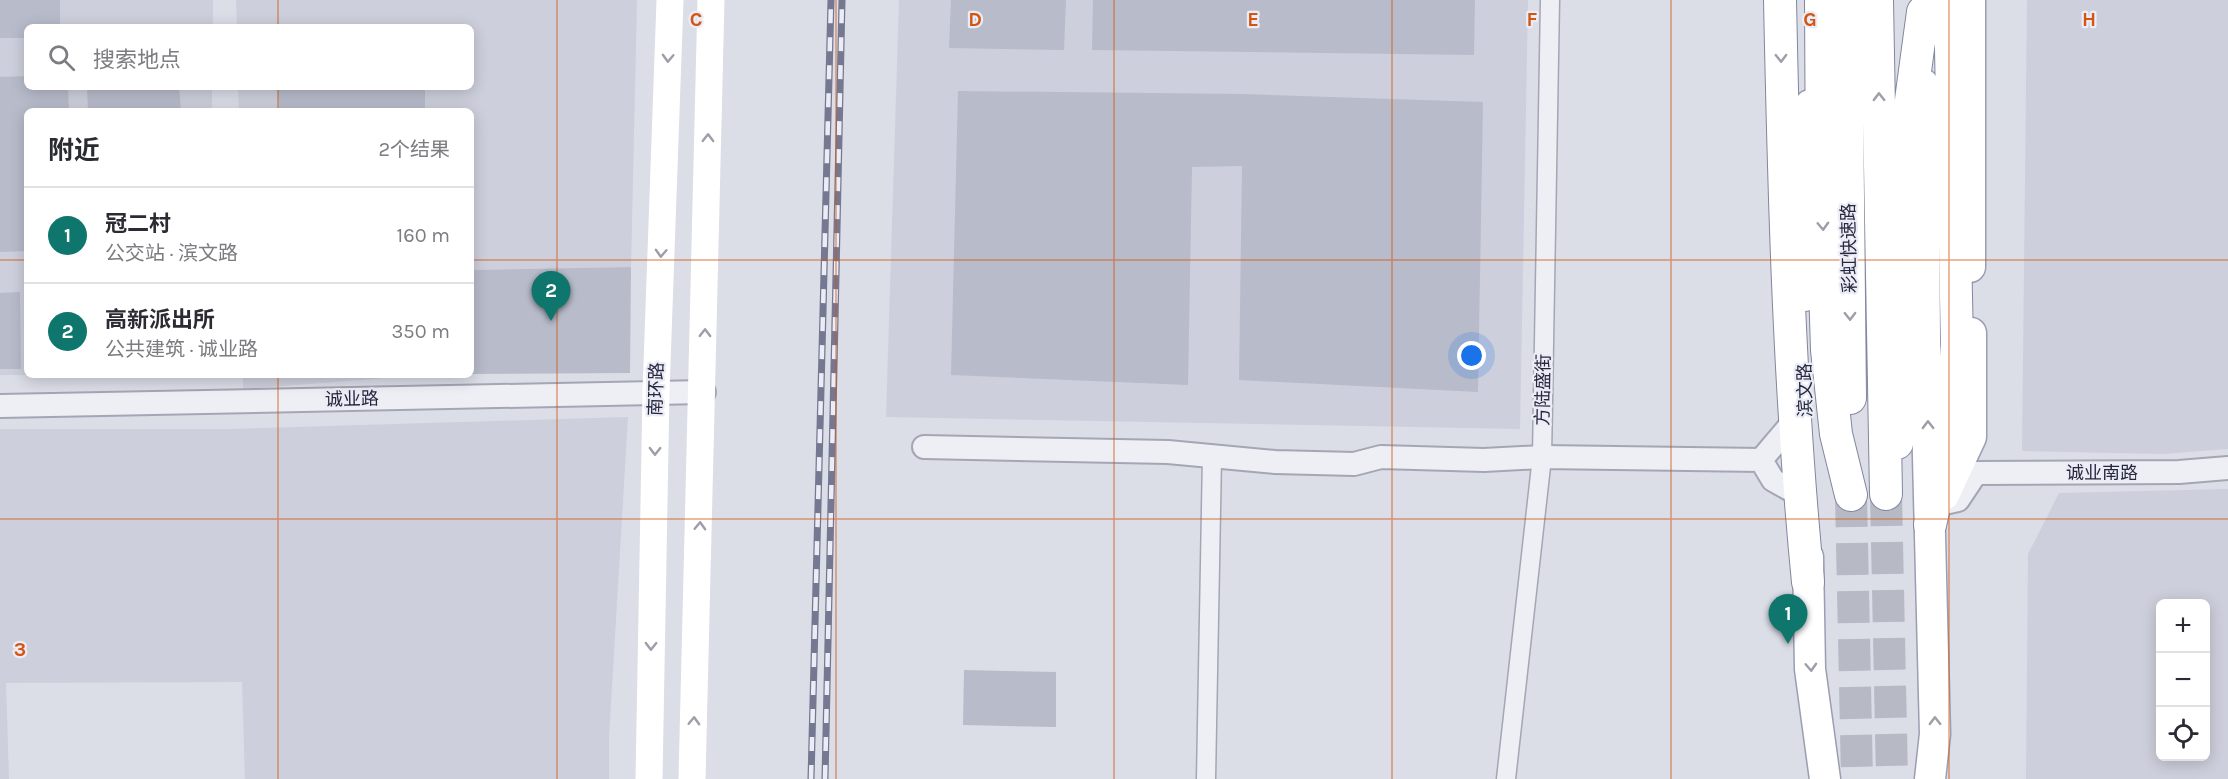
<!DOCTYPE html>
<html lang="zh">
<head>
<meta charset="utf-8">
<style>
  :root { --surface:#fff; --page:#f2f2f3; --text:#2b2b33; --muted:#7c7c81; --line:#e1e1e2; --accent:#0f766e }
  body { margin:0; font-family:Karla,"Noto Sans SC",sans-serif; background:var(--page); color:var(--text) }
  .controls { position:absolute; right:18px; bottom:18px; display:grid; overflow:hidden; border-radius:9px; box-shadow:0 3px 15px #0003 }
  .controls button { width:54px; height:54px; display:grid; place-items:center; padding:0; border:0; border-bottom:2px solid var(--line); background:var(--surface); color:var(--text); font:30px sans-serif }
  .you { position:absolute; left:1472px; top:356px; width:21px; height:21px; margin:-15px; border:4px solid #fff; border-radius:50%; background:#1a73e8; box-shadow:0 0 0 9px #1a73e833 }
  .badge { display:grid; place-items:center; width:39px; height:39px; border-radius:50%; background:var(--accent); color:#fff; font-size:20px; font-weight:700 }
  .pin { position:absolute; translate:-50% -50px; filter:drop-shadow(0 2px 3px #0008) }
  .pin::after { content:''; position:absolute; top:32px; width:21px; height:18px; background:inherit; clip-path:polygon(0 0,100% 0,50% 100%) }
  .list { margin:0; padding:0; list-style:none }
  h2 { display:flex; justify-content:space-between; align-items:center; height:78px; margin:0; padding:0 24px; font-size:26px }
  h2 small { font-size:20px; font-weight:400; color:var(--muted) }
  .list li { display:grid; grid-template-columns:39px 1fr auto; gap:18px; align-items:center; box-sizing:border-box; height:96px; padding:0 24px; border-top:2px solid var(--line) }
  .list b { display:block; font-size:22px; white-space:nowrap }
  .list p { margin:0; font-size:20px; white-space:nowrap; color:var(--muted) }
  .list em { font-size:20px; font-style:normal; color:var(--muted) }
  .icon { flex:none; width:33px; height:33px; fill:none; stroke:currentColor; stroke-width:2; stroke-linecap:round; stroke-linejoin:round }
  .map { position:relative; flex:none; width:2228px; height:779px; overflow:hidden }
  .search { position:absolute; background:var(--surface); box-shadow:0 3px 15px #0003; left:24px; top:24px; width:450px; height:66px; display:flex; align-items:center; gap:15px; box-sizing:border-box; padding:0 21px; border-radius:9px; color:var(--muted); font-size:22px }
  .panel { position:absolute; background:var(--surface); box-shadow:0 3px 15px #0003; left:24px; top:108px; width:450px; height:270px; border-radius:9px }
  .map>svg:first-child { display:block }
</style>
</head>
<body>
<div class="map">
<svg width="2228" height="779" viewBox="0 0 2228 779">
  <rect width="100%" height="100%" fill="#dbdde7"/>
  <path fill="#cdcfdc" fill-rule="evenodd" d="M0,0H213V27H27V87H212V111H27V375H0Z
    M236,0H637L631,267L471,270V111H239L238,87H471V27H237Z
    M899,0H1528L1520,429L886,417Z
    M2027,0H2228V449L2163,454L2022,451Z
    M243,375H425L243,389Z
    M628,417L609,737V779H245L242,682L6,683L9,779H0V429H231Z
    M2228,489V779H2026L2028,554L2059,493ZM2160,604H2206V756H2160Z"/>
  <path fill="#b8bbca" d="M0,0H60V27H27V38H0Z
    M951,0H1066L1064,50L949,48Z
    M1093,0H1475L1474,55L1092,50Z
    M27,76V87H68L69,111H27V251L0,252V77Z
    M87,87H179L181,111H88Z
    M278,87H425V111H279Z
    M958,91L1243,94L1483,102L1478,392L1239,380L1242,166L1192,167L1188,385L951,375Z
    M631,267L630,373L471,374V270Z
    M20,292L21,369H0V293Z
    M964,670L1056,672V727L963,725Z"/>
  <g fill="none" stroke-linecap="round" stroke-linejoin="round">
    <path stroke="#b7b9c5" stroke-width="32" stroke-dasharray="32 16" stroke-linecap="butt" d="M1886,494L1892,779
      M1851,495L1857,779"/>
    <g stroke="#a4a6b4" stroke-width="21">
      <path id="minor" d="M1206,779L1212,456
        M1506,779L1542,457L1550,0"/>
    </g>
    <g stroke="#a4a6b4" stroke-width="26">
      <path id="tertiary" d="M0,406L704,392
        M924,447L1168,452L1275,462L1354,464L1381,457L1484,460L1542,457L1761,460L1794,421
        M1761,460L1773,480L1800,495
        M1976,473L2179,472L2228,468
        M1940,504L1958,500L1976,473"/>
    </g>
    <g stroke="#9a9eb3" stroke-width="33">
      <path id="primary" d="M1970,0V267
        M1923,84L1925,338L1935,734L1930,779
        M1804,296L1802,195L1810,105
        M1944,495L1971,437V333
        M1808,557L1810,669L1825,779"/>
    </g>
    <g stroke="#82869e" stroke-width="34">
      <path id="trunk" d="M1780,0C1784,194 1789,389 1808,582
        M1821,0L1822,188L1827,350L1836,434L1851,495
        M1846,0L1850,398
        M1877,0L1886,494
        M1897,443L1908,397L1906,137L1923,12
        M1930,525L1950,436L1957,345L1950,0"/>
    </g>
    <use href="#minor" stroke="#eeeff5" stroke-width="18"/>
    <use href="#tertiary" stroke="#eeeff5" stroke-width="22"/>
    <path stroke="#fff" stroke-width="27" d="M649,779L656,392L670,0
      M692,779L711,0"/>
    <use href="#primary" stroke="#fff" stroke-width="30"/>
    <use href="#trunk" stroke="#fff" stroke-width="32"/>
    <g stroke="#747891" stroke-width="7">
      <path id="rail" d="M811,779L831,0
        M825,779L842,0"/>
    </g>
    <use href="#rail" stroke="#ebecf5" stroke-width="4.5" stroke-dasharray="14" stroke-linecap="butt"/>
  </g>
  <defs><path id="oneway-chevron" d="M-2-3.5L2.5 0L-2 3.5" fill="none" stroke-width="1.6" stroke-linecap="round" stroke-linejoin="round" transform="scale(1.5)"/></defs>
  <g stroke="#9d9ea8">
    <use href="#oneway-chevron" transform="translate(668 58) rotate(92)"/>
    <use href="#oneway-chevron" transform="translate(1781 58) rotate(89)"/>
    <use href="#oneway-chevron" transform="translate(1879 97) rotate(-91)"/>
    <use href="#oneway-chevron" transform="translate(708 138) rotate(-89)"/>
    <use href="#oneway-chevron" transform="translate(1823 226) rotate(88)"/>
    <use href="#oneway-chevron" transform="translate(661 253) rotate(92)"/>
    <use href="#oneway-chevron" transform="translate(1850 316) rotate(89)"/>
    <use href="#oneway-chevron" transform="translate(705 333) rotate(-89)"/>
    <use href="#oneway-chevron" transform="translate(1928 425) rotate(-91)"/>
    <use href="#oneway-chevron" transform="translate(655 451) rotate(91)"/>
    <use href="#oneway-chevron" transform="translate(700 526) rotate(-88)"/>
    <use href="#oneway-chevron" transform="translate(651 646) rotate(91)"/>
    <use href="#oneway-chevron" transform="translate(1811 667) rotate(87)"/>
    <use href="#oneway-chevron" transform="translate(694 721) rotate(-88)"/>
    <use href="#oneway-chevron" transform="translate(1935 721) rotate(-91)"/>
  </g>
  <path fill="none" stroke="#d45411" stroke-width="1.5" stroke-opacity="0.55" d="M278,0V27M557,0V779M836,0V779M1114,0V779M1392,0V779M1671,0V779M1949,0V779M278,87V111M0,260H27M471,260H2228M278,375V779M0,519H2228"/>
  <g text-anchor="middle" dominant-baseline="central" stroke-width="4.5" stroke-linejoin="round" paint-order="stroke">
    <g font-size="18" fill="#25273e" stroke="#ebecf5">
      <text transform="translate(1849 248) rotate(-91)">彩虹快速路</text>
      <text transform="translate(656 389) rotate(-88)">南环路</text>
      <text transform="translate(1543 390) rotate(-89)">方陆盛街</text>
      <text transform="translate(1805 390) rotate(-91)">滨文路</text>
      <text transform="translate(352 399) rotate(-1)">诚业路</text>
      <text x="2102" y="473">诚业南路</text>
    </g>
  </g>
  <g font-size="20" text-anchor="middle" font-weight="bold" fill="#d45411" stroke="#ebecf5" stroke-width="4.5" stroke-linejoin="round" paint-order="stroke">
    <text x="696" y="26">C</text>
    <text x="975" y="26">D</text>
    <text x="1253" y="26">E</text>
    <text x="1532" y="26">F</text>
    <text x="1810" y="26">G</text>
    <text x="2089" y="26">H</text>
    <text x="20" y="656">3</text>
  </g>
</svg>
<div class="controls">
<button>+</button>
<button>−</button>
<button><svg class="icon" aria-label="locate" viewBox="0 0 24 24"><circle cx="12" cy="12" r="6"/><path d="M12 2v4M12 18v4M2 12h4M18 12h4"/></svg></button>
</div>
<div class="you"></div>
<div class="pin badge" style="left:1788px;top:644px">1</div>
<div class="pin badge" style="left:551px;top:321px">2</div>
<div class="search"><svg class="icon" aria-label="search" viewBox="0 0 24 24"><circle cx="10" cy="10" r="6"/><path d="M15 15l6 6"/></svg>搜索地点</div>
<section class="panel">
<h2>附近<small>2个结果</small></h2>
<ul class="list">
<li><span class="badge">1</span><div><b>冠二村</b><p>公交站 · 滨文路</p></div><em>160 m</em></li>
<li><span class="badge">2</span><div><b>高新派出所</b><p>公共建筑 · 诚业路</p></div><em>350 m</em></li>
</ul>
</section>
</div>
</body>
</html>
